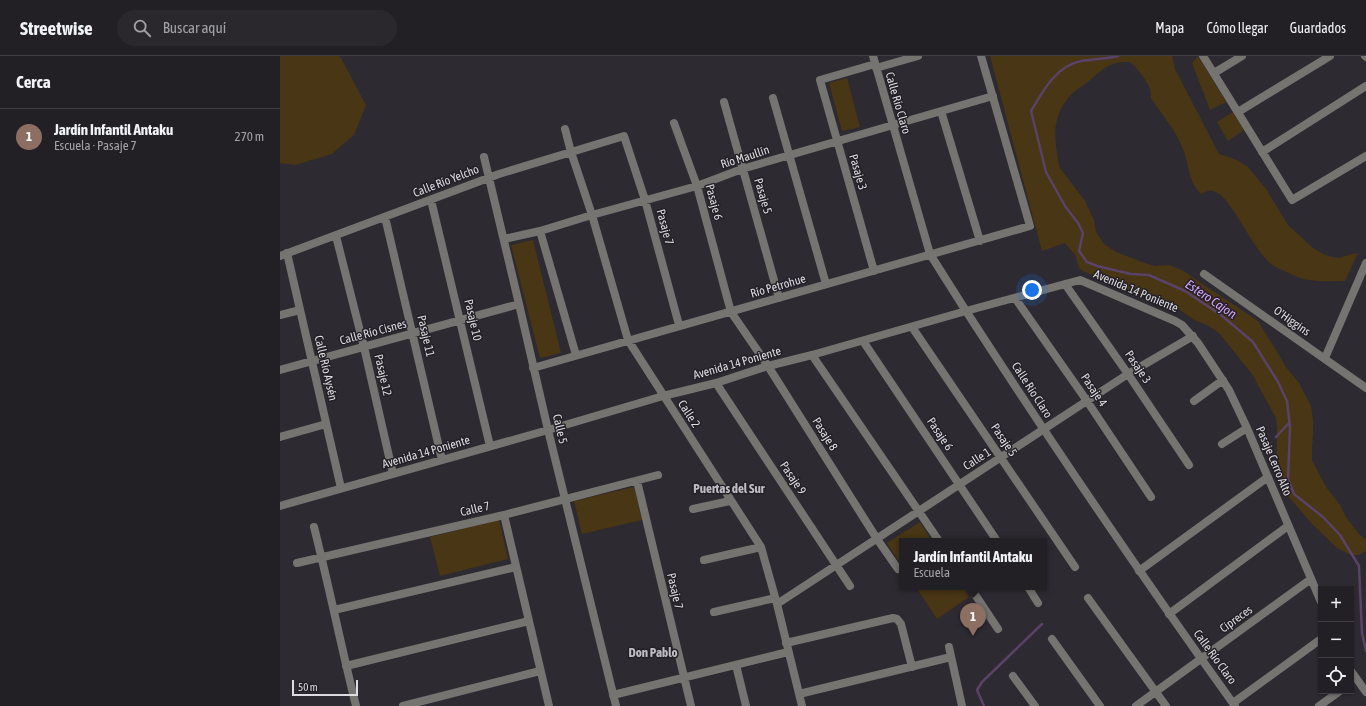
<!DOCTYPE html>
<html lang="es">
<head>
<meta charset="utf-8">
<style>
  :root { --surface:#222025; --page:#2a282d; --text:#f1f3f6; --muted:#a2a3a7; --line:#3f3e42; --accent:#e7ac36 }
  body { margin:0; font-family:"Asap Condensed",sans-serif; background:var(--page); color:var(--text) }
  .controls { position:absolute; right:12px; bottom:12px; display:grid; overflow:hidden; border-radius:0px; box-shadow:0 1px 3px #0004 }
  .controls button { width:36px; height:36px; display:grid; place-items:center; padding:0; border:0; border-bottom:1px solid var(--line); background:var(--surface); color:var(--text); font:20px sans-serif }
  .scale { position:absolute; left:12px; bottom:10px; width:66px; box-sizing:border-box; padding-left:4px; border:2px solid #dedce0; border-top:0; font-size:11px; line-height:14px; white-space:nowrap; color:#dedce0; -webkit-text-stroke:3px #242027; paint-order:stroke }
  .you { position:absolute; left:752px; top:234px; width:14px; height:14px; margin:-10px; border:3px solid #fff; border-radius:50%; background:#1a73e8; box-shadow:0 0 0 6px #1a73e833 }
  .badge { display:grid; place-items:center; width:26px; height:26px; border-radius:50%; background:var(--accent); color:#fff; font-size:13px; font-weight:700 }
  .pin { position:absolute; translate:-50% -33px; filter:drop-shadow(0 1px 2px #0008) }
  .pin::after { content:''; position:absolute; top:21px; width:14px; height:12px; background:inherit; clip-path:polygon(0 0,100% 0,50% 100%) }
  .popup { position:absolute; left:619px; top:482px; width:148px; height:52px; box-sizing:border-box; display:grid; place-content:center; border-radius:0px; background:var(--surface); filter:drop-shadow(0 1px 3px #0005); font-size:13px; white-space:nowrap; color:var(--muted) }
  .popup b { font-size:15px; color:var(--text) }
  .popup::after { content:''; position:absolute; left:50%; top:100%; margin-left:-8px; border:8px solid transparent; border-top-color:var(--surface) }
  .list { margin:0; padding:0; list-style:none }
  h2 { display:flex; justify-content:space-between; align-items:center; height:52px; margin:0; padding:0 16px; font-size:17px }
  h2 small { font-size:13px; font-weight:400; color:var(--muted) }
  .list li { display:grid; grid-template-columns:26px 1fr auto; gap:12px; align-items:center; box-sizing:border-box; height:56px; padding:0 16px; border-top:1px solid var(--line) }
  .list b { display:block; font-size:15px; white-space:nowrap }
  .list p { margin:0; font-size:13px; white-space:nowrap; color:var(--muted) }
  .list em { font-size:13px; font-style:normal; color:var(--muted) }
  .icon { flex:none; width:22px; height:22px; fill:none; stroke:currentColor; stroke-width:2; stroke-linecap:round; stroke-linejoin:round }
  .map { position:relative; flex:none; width:1086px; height:650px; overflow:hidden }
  header { display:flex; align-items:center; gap:24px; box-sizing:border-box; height:56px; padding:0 20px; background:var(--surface); border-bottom:1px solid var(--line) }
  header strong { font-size:19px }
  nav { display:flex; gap:22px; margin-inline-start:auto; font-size:14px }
  .search { width:280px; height:36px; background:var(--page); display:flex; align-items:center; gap:10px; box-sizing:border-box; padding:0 14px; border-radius:22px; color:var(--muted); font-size:15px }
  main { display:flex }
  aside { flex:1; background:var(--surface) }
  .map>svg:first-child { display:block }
</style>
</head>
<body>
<header>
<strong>Streetwise</strong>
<div class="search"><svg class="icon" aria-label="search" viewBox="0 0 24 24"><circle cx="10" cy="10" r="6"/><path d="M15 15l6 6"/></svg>Buscar aquí</div>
<nav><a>Mapa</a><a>Cómo llegar</a><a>Guardados</a></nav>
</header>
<main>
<aside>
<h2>Cerca<small></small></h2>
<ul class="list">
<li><span class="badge" style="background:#8d6e63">1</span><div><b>Jardín Infantil Antaku</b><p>Escuela · Pasaje 7</p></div><em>270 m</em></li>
</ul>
</aside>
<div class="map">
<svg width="1086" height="650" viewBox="0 0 1086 650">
  <rect width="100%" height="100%" fill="#2e2a31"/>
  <path fill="#483614" d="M0,0H59L61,2L86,49L74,79L52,98L15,109L0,107Z
    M710,0H892L895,13L939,98L957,104L968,111L986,133L1008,169L1033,192L1045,199L1052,201L1059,202L1072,198L1078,197L1065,225C1053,225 1040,226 1028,224C1020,223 1002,214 994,210C973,197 951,138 933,135C929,134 925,136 921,138C907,123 910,111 903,93C898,78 882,58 872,44C870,41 871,37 870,33C866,23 858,13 850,6C831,5 824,12 810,24C806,28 800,31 795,35C786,43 777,57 776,69C774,79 777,103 780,112L805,145L814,164L816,176L824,188L836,196L862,206L875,210L889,209L902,214L978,265L1002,304L1005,310L1019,327L1031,350L1033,364V378L1032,391V404L1046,431L1060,449L1066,461L1078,477L1086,484V495L1079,499H1071L1057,492L1032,468L1008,440L1002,427L997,399V370L996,362L972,318L939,277L927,269L914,264L897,252L883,248L805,216L799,212L795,199L785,187L762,195Z
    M918,0L946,46L930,54L912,7Z
    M567,22L580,71L562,75L549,27Z
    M953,56L964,74L948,85L937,66Z
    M253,184L281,297L260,302L231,189Z
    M354,431L362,464L302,478L294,445Z
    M219,464L228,503L160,520L150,481Z
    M640,466L652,485H622V510L607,487Z
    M636,531H683L689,541L657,563Z"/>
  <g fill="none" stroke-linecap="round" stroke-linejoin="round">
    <path stroke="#5a4268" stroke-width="2.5" d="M838,0C826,3 813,3 801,5C776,10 763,35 751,55L766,116L785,150L798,167L803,177L799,195L807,206L817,210L851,218L869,219L905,235L941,259L973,286L998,326L1007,345L1010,371L1008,423L1014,438L1043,461L1060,479L1079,510L1082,577L1086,595
      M996,381L1009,367
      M704,650L697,634L702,626L762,568"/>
    <path stroke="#767470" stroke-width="8" d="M593,0L650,198L686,255L800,224L895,265L902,269L918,287L949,334L967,372L1041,546
      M923,0L1012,144L1086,100
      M1085,0L1086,1
      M596,12L638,0
      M934,17L962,0
      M493,42L546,228
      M444,46L499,242
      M661,55L700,185
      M958,56L1050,0
      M394,67L417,130L451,256L488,310L597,483L618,513
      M285,73L291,96L312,159L348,284L481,491L497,548L522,650
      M982,96L1086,30
      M151,144L210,390
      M105,161L162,404
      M260,175L296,299
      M56,180L84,291L113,418
      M224,183L260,175L312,159L417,130L462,113L713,40
      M7,197L61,432
      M0,200L219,118L344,80L365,144L399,269
      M594,215L540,24L595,8
      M924,218L1086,332
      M785,228L848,318L909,409
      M735,242L807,345L871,441
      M0,259L20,254
      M632,271L795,511
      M583,285L717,485
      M532,299L659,485
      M1045,302L1086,207
      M253,312L750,170L701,0
      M0,314L239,248
      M436,327L570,530
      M914,345L943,324
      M0,381L46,368
      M942,388L967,372
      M357,425L411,650
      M0,450L268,374L239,248L204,101
      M413,453L450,445
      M224,459L269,650
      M34,471C49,530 61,590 76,650
      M424,504L481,491
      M17,507L224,459L378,419
      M859,515L988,421
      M690,531L718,573
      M748,531L758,547
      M808,542L886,650
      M497,548L848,318L913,280
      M54,554L236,511
      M434,556L495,542
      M889,558L1008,470
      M772,583L820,650
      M506,587L613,562L617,563L621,568L632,611
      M669,591L682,650
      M456,609L466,650
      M66,610L249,565
      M1071,615L1086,636
      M733,620L755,650
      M519,638L671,601
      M333,639L508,596
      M953,647L1041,583
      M123,650L260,615
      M856,650L1031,523
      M1039,650L1060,635"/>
    <path stroke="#767470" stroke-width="8" d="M336,650L268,374L383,340L436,327L488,310L532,299L686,255C773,389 862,521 955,650"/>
  </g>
  <g text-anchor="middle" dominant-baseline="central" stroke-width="3" stroke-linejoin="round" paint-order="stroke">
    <g font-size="12" fill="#dedce0" stroke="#242027">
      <text transform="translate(618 47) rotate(74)">Calle Río Claro</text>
      <text transform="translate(465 101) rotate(-18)">Río Maullín</text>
      <text transform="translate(578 116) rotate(74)">Pasaje 3</text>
      <text transform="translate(166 125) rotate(-21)">Calle Río Yelcho</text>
      <text transform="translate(483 140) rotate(74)">Pasaje 5</text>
      <text transform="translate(434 146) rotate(75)">Pasaje 6</text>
      <text transform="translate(385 171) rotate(75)">Pasaje 7</text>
      <text transform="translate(498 230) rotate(-16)">Río Petrohue</text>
      <text transform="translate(856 235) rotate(23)">Avenida 14 Poniente</text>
      <text transform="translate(193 264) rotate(77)">Pasaje 10</text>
      <text transform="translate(1012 265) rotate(35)">O'Higgins</text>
      <text transform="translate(93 276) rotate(-15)">Calle Río Cisnes</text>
      <text transform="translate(146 280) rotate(77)">Pasaje 11</text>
      <text transform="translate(457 307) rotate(-16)">Avenida 14 Poniente</text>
      <text transform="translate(858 311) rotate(56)">Pasaje 3</text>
      <text transform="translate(46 312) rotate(77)">Calle Río Aysén</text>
      <text transform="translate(103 319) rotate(77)">Pasaje 12</text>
      <text transform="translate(752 334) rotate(57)">Calle Río Claro</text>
      <text transform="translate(814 334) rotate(56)">Pasaje 4</text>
      <text transform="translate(409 358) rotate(57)">Calle 2</text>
      <text transform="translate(280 373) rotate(77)">Calle 5</text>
      <text transform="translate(545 378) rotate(58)">Pasaje 8</text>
      <text transform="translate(660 378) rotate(56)">Pasaje 6</text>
      <text transform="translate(724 384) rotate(56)">Pasaje 5</text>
      <text transform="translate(146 396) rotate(-16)">Avenida 14 Poniente</text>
      <text transform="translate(697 403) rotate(-33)">Calle 1</text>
      <text transform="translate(994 405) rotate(67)">Pasaje Cerro Alto</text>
      <text transform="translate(513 422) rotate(56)">Pasaje 9</text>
      <text transform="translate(195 453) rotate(-13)">Calle 7</text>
      <text transform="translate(395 535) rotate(77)">Pasaje 7</text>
      <text transform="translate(956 563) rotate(-36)">Cipreces</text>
      <text transform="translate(935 601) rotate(54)">Calle Río Claro</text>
    </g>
    <g font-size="13" font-style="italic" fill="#d9a7fe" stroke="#242027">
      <text transform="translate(931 243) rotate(34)">Estero Cajon</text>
    </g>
    <g font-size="13" font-weight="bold" fill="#c0bcc4" stroke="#242027">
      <text x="449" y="432">Puertas del Sur</text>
      <text x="373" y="596">Don Pablo</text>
    </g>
  </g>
</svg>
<div class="controls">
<button>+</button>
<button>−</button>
<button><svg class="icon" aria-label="locate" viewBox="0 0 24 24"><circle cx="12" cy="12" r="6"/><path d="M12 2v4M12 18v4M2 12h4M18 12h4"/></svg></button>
</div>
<div class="scale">50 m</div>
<div class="you"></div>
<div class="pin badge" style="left:693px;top:580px;background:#8d6e63">1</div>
<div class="popup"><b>Jardín Infantil Antaku</b>Escuela</div>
</div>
</main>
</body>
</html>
